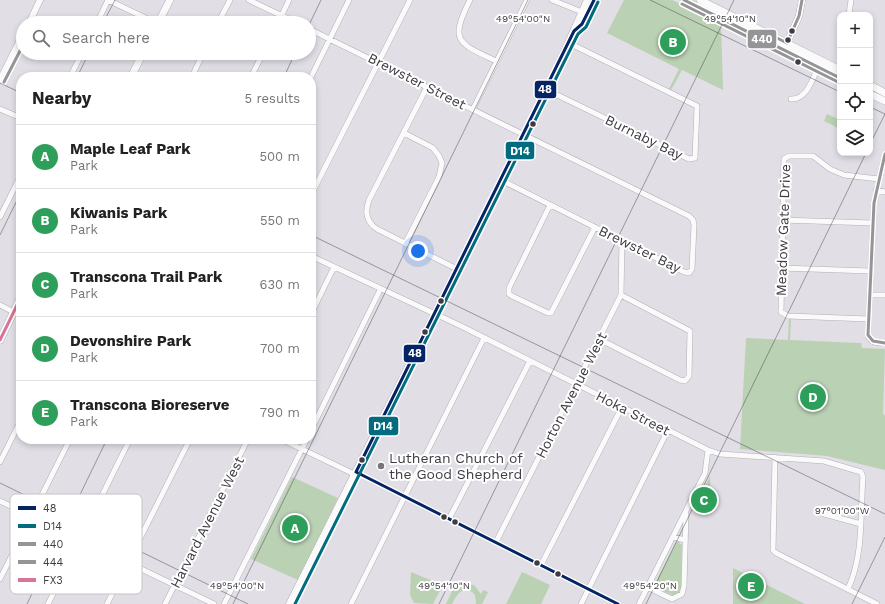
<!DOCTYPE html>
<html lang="en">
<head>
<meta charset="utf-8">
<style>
  :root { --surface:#fff; --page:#f6f6f6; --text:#222; --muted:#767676; --line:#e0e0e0; --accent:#77757b }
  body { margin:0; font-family:"Work Sans",sans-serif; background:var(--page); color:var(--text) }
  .controls { position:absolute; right:12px; top:12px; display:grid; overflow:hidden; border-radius:8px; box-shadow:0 2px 6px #0003 }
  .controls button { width:36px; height:36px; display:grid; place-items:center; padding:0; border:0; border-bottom:1px solid var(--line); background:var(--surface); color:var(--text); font:20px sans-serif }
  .you { position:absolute; left:418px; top:251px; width:14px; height:14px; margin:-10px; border:3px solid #fff; border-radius:50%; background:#1a73e8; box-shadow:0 0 0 6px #1a73e833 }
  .badge { display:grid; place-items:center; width:26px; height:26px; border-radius:50%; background:var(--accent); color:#fff; font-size:13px; font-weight:700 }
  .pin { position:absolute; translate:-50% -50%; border:2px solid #fff; box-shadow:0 1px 4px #0006 }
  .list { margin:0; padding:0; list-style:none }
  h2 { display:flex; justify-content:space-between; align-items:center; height:52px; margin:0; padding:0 16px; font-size:17px }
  h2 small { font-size:13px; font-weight:400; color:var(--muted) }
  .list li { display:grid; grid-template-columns:26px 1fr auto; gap:12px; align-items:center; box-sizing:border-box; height:64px; padding:0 16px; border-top:1px solid var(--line) }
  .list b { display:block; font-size:15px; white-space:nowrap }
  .list p { margin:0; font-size:13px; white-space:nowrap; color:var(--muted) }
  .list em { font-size:13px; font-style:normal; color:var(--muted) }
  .icon { flex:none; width:22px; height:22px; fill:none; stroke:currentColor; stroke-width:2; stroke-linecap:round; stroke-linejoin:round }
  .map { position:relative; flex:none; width:885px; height:604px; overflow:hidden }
  .search { position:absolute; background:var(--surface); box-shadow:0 2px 6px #0003; left:16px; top:16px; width:300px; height:44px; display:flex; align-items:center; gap:10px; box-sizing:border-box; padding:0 14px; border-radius:22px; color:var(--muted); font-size:15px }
  .panel { position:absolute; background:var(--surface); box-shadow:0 2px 6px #0003; left:16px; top:72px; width:300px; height:372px; border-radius:16px }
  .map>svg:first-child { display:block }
</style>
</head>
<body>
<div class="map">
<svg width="885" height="604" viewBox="0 0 885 604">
  <rect width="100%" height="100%" fill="#e1dee6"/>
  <path fill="#bad1b4" d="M624,0H672L721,24L723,90L682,70L671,90L669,89L679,69L607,33Z
    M827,114L840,120L838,128L824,121Z
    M789,319H791L790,340L861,343L862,348L885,349L883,414L885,415V470L827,456L740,449L746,338L788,340Z
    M710,476L711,509H694Z
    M292,477L338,498L298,580L251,559Z
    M677,541L682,545L681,589L675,596L653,587Z
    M733,568L805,604H733Z
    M411,572L440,584L442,587L433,604L414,603L410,595Z
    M522,572L550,585L541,604H506Z
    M463,584L474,585L481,594L483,590L488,592L482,604H476L475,595C464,583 457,594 452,604H446L453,589Z"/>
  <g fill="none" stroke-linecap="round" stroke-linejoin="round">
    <g stroke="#b2afb6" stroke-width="6">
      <path id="minor" d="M108,0L156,23
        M249,0L297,23
        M470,0C449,42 458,43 496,61
        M552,0L582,12
        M849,15L851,0
        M97,23L108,0
        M218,23L230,0
        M278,23L289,0
        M309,29L689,216L693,220L694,225L692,269L689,273L684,272L501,180
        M70,77L82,53
        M192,77L203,53
        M251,77L263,53
        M311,77L349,0
        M427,87L369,200C365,211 366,222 377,229L457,269
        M547,90L689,159L695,158L697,106L569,43
        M791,99C807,100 813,78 819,65
        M0,109L21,118
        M473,109L527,0
        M404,133L433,148L439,156L442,163L439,177L405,244
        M885,154L874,203L868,335C871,344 878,343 885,343
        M876,190L885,192
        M311,195L410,0
        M550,205L509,288V294L512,296L548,313H551L595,227
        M0,217L21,175
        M782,220L872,223
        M311,256L461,326L708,450L720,454L824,461L861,472L863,477C860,515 864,554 848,589
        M781,268L870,271
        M870,295H885
        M0,305L21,316
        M311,314L334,267
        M869,319L788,316L781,312L784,159L789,156H813L830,169L844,175L879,179
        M599,339L680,380L685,381L689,376L690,331L621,295
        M311,430L380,290
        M281,439L354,474
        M775,457L773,550L776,553L877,604
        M0,462L21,420
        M356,472L618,604
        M0,501L214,604
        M824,514L861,524
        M449,519L530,361
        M673,537L685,540
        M496,542L621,295L622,241
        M541,565L622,407
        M0,579L70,439
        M647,587L672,599L682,594L684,586L686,513
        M48,604L130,439
        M107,604L190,439
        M165,604L248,439
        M224,604L307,439
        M351,604L484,338
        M581,604L668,430
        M639,604L705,473L708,450"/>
    </g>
    <g stroke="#b2afb6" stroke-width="7">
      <path id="tertiary" d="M29,23L40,0
        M574,31L582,24L594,0
        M785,47L799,16L802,0
        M0,80L23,34
        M289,604L547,90L587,0"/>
    </g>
    <g stroke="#b2afb6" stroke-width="8">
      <path id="secondary" d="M684,0L840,78
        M700,0L840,70
        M158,23L170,0
        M131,77L143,53
        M870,85L885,93
        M870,94L885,101
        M0,340L21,297"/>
    </g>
    <use href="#minor" stroke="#fafafb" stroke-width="5"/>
    <use href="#tertiary" stroke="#fafafb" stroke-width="6"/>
    <use href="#secondary" stroke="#fafafb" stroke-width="7"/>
    <g stroke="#fff" stroke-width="6">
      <path id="bus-1" d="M356,472L574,31L582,24L594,0
        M356,472L618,604"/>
    </g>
    <g stroke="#fff" stroke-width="6">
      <path id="bus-2" d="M295,604L578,34L586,27L598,2"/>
    </g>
    <g stroke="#fff" stroke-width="6">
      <path id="bus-3" d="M684,0L840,78
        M771,35L787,43L799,16L802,0
        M885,154L874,203L868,335L873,341L885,343"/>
    </g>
    <g stroke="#fff" stroke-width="6">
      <path id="bus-4" d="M682,4L838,82
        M4,82L23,45"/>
    </g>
    <g stroke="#fff" stroke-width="6">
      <path id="bus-5" d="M0,340L21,297"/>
    </g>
    <use href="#bus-1" stroke="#052465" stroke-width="3"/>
    <use href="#bus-2" stroke="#026c7e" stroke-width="3"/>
    <use href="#bus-3" stroke="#959497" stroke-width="3"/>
    <use href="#bus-4" stroke="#959497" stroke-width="3"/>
    <use href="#bus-5" stroke="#d77497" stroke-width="3"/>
  </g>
  <path fill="none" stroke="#3e3c42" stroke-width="1" stroke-opacity="0.45" d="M650,0L840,92M103,23L115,0M309,25L321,0M77,77L89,53M284,77L295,53M0,83L21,93M870,107L885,114M870,144L885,114M0,235L21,192M311,235L885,514M0,483L248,604M27,604L107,439M233,604L528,0M439,604L734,0M646,604L866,153M852,604L885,537"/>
  <g fill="#3e3c42" stroke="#fff" stroke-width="1.5">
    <circle cx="792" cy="31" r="3.5"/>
    <circle cx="788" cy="40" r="3.5"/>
    <circle cx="798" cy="62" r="3.5"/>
    <circle cx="533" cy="124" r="3.5"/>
    <circle cx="441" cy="301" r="3.5"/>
    <circle cx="425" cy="332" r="3.5"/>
    <circle cx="362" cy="460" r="3.5"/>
    <circle cx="444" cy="517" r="3.5"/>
    <circle cx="455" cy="522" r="3.5"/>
    <circle cx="537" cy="563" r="3.5"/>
    <circle cx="558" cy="574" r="3.5"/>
  </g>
  <circle fill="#77757b" stroke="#fff" stroke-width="1.5" cx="381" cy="466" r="4"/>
  <g text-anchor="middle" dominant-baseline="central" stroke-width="4" stroke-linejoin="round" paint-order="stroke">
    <g font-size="14" fill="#3e3c42" stroke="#fff">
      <text transform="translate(417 81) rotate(27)">Brewster Street</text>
      <text transform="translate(644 137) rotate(26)">Burnaby Bay</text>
      <text transform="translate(783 230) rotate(-88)">Meadow Gate Drive</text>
      <text transform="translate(640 249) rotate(26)">Brewster Bay</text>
      <text transform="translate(571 395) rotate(-63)">Horton Avenue West</text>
      <text transform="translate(633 413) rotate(27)">Hoka Street</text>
      <text transform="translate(207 522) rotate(-63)">Harvard Avenue West</text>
    </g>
    <g font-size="14" fill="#3e3c42" stroke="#fff" text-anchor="start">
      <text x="389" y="458">Lutheran Church of<tspan x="389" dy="16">the Good Shepherd</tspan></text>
    </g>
  </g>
  <rect x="10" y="494" width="132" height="100" rx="6" fill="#fff" stroke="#c5c4c6" stroke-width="1"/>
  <rect x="18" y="506" width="18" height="4" fill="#052465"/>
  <rect x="18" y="524" width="18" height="4" fill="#026c7e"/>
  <rect x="18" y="542" width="18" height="4" fill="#959497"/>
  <rect x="18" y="560" width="18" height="4" fill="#959497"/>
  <rect x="18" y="578" width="18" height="4" fill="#d77497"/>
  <g font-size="11" fill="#3e3c42">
    <text x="43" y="512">48</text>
    <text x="43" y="530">D14</text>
    <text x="43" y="548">440</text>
    <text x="43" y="566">444</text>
    <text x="43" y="584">FX3</text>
  </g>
  <g font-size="10" text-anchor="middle" fill="#3e3c42" stroke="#fff" stroke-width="4" stroke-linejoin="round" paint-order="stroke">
    <text x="523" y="22">49°54'00"N</text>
    <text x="730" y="22">49°54'10"N</text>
    <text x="842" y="514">97°01'00"W</text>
    <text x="237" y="589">49°54'00"N</text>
    <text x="444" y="589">49°54'10"N</text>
    <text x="650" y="589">49°54'20"N</text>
  </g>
  <g stroke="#fff" stroke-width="1.5">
    <rect x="747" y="29" width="30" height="20" rx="4" fill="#959497"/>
    <rect x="534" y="80" width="23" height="19" rx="4" fill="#052465"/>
    <rect x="505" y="141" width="30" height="19" rx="4" fill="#026c7e"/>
    <rect x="403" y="344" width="23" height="19" rx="4" fill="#052465"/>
    <rect x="368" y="416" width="31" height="20" rx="4" fill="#026c7e"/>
  </g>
  <g font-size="11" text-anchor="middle" font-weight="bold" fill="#fff">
    <text x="762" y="43">440</text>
    <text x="545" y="93">48</text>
    <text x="520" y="155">D14</text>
    <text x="415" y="357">48</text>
    <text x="383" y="430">D14</text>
  </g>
</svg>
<div class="controls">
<button>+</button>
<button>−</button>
<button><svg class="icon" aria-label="locate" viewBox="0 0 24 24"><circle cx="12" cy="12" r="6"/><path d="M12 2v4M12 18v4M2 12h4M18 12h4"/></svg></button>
<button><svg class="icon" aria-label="layers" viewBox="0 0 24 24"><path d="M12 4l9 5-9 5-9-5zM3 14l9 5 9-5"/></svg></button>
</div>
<div class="you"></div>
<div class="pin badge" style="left:295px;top:528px;background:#2e9e5b">A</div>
<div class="pin badge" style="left:673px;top:42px;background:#2e9e5b">B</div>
<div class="pin badge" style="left:704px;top:500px;background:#2e9e5b">C</div>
<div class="pin badge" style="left:813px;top:397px;background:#2e9e5b">D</div>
<div class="pin badge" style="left:751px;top:586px;background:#2e9e5b">E</div>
<div class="search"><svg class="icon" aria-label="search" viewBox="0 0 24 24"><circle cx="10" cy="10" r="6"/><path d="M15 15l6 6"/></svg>Search here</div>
<section class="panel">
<h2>Nearby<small>5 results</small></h2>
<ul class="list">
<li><span class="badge" style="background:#2e9e5b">A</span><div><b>Maple Leaf Park</b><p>Park</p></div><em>500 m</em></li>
<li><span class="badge" style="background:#2e9e5b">B</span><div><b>Kiwanis Park</b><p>Park</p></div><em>550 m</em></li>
<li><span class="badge" style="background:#2e9e5b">C</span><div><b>Transcona Trail Park</b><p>Park</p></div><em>630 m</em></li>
<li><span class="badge" style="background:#2e9e5b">D</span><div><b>Devonshire Park</b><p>Park</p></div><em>700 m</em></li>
<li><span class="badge" style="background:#2e9e5b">E</span><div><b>Transcona Bioreserve</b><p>Park</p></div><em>790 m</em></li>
</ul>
</section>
</div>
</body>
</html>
